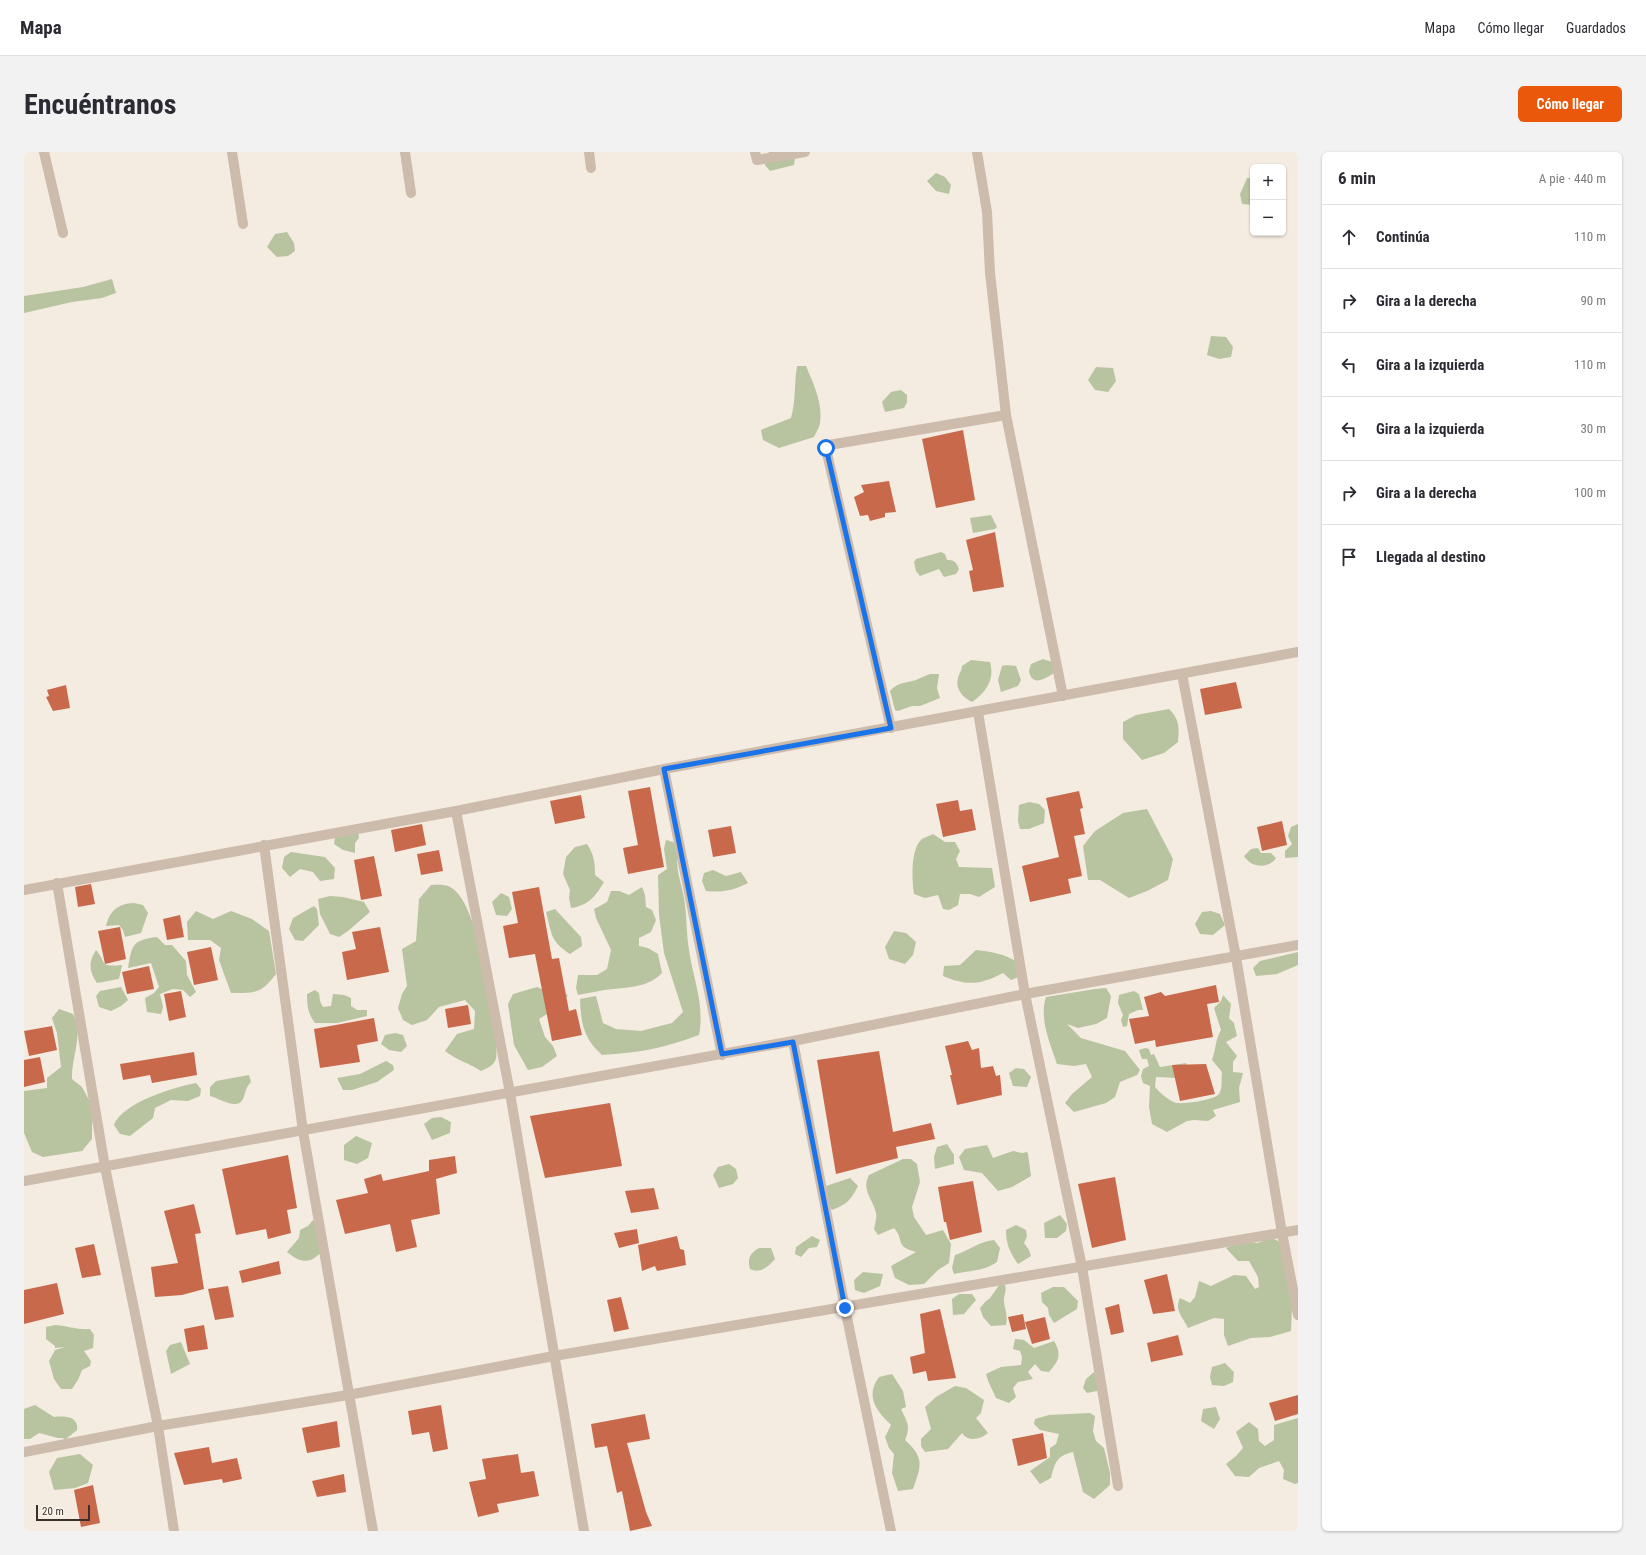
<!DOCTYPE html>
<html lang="es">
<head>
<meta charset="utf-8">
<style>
  :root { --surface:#fff; --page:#f2f2f3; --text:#2b2b33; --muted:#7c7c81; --line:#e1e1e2; --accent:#ea580c }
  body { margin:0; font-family:"Roboto Condensed",sans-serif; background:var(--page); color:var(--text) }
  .controls { position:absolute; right:12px; top:12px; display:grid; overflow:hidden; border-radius:6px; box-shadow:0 1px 3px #0004 }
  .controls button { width:36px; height:36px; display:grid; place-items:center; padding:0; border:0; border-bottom:1px solid var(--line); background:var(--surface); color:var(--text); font:20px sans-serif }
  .scale { position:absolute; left:12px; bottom:10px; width:54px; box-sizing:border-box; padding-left:4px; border:2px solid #3b302b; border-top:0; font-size:11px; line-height:14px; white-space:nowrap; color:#3b302b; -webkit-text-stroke:3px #fbf5ee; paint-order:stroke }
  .stop { position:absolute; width:12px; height:12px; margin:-9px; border:3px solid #1a73e8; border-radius:50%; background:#fff }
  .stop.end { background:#1a73e8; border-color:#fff; box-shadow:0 1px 4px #0008 }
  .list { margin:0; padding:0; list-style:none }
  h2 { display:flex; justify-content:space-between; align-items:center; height:52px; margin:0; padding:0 16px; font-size:17px }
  h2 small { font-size:13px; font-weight:400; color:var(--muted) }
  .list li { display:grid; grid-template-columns:26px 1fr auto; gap:12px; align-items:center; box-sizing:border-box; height:64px; padding:0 16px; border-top:1px solid var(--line) }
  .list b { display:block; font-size:15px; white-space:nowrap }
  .list em { font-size:13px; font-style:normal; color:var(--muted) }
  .icon { flex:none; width:22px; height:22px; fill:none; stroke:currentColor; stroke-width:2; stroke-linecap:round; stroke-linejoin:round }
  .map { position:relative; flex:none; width:1274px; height:1379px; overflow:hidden; border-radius:6px }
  header { display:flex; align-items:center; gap:24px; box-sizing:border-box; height:56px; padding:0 20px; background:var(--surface); border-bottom:1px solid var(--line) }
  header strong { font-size:19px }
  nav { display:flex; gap:22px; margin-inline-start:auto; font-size:14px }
  .intro { display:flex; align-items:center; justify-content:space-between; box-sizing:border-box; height:96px; padding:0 24px }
  h1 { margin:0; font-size:28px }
  .button { padding:10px 18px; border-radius:6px; background:var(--accent); color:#fff; font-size:14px; font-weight:700 }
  main { display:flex; gap:24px; padding:0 24px }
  aside { flex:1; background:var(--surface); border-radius:6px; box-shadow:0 1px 3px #0004 }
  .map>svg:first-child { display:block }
</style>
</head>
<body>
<header>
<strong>Mapa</strong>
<nav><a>Mapa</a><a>Cómo llegar</a><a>Guardados</a></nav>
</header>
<div class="intro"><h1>Encuéntranos</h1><a class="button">Cómo llegar</a></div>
<main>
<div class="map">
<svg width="1274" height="1379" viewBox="0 0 1274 1379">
  <rect width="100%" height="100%" fill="#f4ebe1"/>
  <path fill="#b8c4a0" d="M745,0H760L771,4L770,13L746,19L741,13L742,4Z
    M912,21L921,25L927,33L925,42L912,39L903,29Z
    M1223,26H1229V53L1218,52L1216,42Z
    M263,80L270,91L271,99L264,104L253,105L243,95L251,82Z
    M88,127L92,141L78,146L48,150L0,161V144L59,135Z
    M1187,184L1202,185L1209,195L1207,205L1195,207L1183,203Z
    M773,214H782C789,231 799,251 796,270C796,275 792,280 790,285L755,296L739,288L737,278L767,266C772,249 770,232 773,214Z
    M1072,215L1089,216L1092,229L1084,240L1071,238L1064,228Z
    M877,238L883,243V250L880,256L861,260L858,250L867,240Z
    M967,363L973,375L971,377L949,381L946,366Z
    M917,400L921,402L923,408C931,408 932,410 935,417L932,422L920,425L915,417L896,424L892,419L890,410L892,407Z
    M1019,507L1028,510L1032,520C1022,526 1008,536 1005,519L1007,512Z
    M947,508L966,510C971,528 962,540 948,550C939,546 931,537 934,526C935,521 938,519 938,514Z
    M982,513L992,514L997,528L994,534L977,540L974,528L978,514Z
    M906,522H915L913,536L916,546L896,554H888L874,559L871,558L866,539C874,530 882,531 892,528C896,526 901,524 906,522Z
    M1145,557C1156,568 1155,575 1154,590L1140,601L1118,608L1099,587V570L1112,563Z
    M1005,650L1015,652L1021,658L1020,671L1005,677H996L994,669L995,653Z
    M1123,657L1149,707L1144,728L1123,739L1105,746L1076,728H1064L1059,694L1071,679L1099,661Z
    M1274,672V705L1261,706V699L1268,692L1264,684L1267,675Z
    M334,679L335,686L331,691V701L319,698L310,692L311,684Z
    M909,682L921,690H931L936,699L932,707L935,715L968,716L971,735L955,745L946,742H936L934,753L925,758L919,757L914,743L901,746L890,742C888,729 886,697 898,687C901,685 906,684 909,682Z
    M642,688L649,690L655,698C650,715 657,729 660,746C663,763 662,781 665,798C669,826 681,854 675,883C641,896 614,901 578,903C559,886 557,871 556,847L572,844L579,871L592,877L617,879L648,871L659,860L640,801L635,763L634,723L643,717L640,697Z
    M563,692C570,702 571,711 571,723L580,730C571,745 565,753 547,756L545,746L546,738L539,722L542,705L551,695Z
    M1234,696L1237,701H1247L1252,706C1244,718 1226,715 1220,704L1227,697Z
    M267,700L301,705L311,716L310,727L296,729L289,720L276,717L266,725L258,716L260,705Z
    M689,718L702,724L717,720L724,731C710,738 698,741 682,739L678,729L680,721Z
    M407,733C412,733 421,732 426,735C456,750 466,858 472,891C473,908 474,912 457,919C445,911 432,908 421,899L433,882L450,877L451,859L441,848L415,855L403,868L388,873L379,868L374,856L378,842L383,834L378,797L392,789L395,747Z
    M618,735L621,743L622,755L628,758L632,768L627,780L615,786V794L624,796L634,802L638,821C624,835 607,835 589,837C577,838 566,841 554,843L552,836L554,823H573L583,817L587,798L572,766L570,757L583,750L587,739H595L605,743Z
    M477,741L485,745L488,757L483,764L472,763L468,750Z
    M306,744L319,745L340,750L346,760L324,779L315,785L306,782L296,762L294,747Z
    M110,751L119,753L124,761L117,781L101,785L99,778L95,773L82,774C86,758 94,752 110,751Z
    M290,754L293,757L295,773L279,789L271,788L265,777L269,766Z
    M531,757L557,785L558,794L546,802C526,789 528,782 522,760Z
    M172,759L189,767L207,759L228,767L245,779L252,822C237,842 231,841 207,841L195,808L197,796L186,788H164L163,770Z
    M1187,759L1196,762L1201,773L1189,783L1176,782L1171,772L1178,760Z
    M870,779L882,781L892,790L889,803L881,812L865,807L861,795Z
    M133,785L141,793H148L162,809L163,823L172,840L166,845L159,838L149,837L136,842L139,855L137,862L123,860L121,846L130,841L135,835L127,811L104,816C108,793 108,788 133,785Z
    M72,798C84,812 74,815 98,813L95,827L73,831C65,820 64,810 72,798Z
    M952,798C969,800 982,802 996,812L997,824L987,828L979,821C957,833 942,834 919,824L920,814L936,813Z
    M1274,800V813L1253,822L1232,824L1229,816L1236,809Z
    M97,835L104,848L97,854L87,859L75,855L72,844L76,839Z
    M513,835C524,841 532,838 544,843L536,854L515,867L521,885L529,894L533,904L518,915L504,918L490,893L484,852L489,842Z
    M1082,836L1087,844L1083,866L1072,872L1054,876L1043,872L1057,886L1101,899L1116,918L1113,923L1096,930L1091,945L1082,951L1050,960L1041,951L1048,942L1068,925L1062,912L1050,914L1033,912C1026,891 1015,867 1022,845L1071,837Z
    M291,838L295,841L296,849L299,855L307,854L309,842L320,843L327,846V854L333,858H343V864L313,871H291C284,862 283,854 283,842Z
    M1110,839L1115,842L1119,858H1114L1105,862L1103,874L1099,875L1097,868L1099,863L1094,851L1095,843Z
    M1199,843L1207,852L1205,866L1210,871L1213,884L1202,890L1213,904L1209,910V920L1219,921L1215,936L1216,950L1189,958L1192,964L1184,969L1170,968L1163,969L1143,980L1128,972L1125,955L1126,934L1119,931L1117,924L1119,917L1125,914L1123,907H1118L1115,898L1121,896L1125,897L1127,903L1130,902L1136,915L1162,911L1164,918L1155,926L1132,925L1131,935C1135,940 1146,950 1153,951C1162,952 1190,948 1195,942C1199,936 1197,927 1198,920L1188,908C1192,898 1191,888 1197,878L1190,856L1197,849Z
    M35,857L49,862C60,883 47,905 48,927L58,935L65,948L68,965V987L58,999L19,1005L8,1000L0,981V939L23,936V926L37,915L33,881L28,866Z
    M371,881L379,883L383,894L377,900L365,898L357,892L361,883Z
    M362,909L369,913L370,918L353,930L328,938H319L313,926L336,922Z
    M992,916L1000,917L1007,925L1003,935L989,934L985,921Z
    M225,923L227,930C221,936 222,940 219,947C213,959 195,946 186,944V935L192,929Z
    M172,931L177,937L176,944L164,949L147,948L131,956L129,966L106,984L96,982L90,973C98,951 150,935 172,931Z
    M417,965L427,970L426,981L408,988L400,972L408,966Z
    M332,984L348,991L344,1006L333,1012L320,1008V993Z
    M923,992L930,1003V1012L911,1017L910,1005L913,995Z
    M963,993L969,1006L989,999L998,1001L1003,1000L1004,1002L1007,1024L988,1035L974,1039L958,1021L940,1018L935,1005L941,997Z
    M879,1007H887L893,1012L896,1030L888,1055L890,1065L902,1083L919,1078L927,1092L925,1111L914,1118L900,1132L885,1133L871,1126L867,1114L892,1100C870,1094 881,1088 870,1076L854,1083L850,1077C851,1072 853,1066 852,1061C849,1047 837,1038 845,1023Z
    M705,1012L712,1017L714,1026L709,1032L695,1036L689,1023L694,1015Z
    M826,1026L834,1034C827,1048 822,1053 808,1058L805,1054L802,1034Z
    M1036,1063L1043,1072L1042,1079L1033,1086H1021L1020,1071Z
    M289,1068L303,1092C291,1110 281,1115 263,1100L275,1086L276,1078L284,1074Z
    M992,1073L1002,1078L1003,1084L1000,1091L1005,1098L1007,1104L994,1112C986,1101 982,1092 982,1078Z
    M788,1084L796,1088L793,1095L785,1096L777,1105L771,1102L772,1095Z
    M1248,1086L1260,1092L1268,1156L1267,1179L1246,1185L1227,1186L1204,1194L1200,1183V1167L1190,1166L1164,1176C1159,1166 1150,1158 1156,1146L1166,1151L1171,1145L1175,1129L1187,1134L1210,1123L1222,1124L1231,1137L1235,1135L1234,1125L1225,1109H1214L1202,1096L1218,1090L1233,1091Z
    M970,1088L976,1096L973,1110C959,1120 946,1118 930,1122L928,1116L931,1103C947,1098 953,1090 970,1088Z
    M735,1096H747L751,1107C744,1115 736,1122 726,1117C723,1107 726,1101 735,1096Z
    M839,1120L859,1122L856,1134L840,1141L831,1138L830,1128Z
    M976,1132L981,1133C983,1141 979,1144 980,1150C981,1158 984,1164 982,1173L967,1174L959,1165L956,1156L961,1150L966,1146Z
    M1029,1135H1040L1054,1149L1053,1157L1030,1171L1025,1163L1024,1156L1018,1150L1017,1141Z
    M935,1142H948L952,1148L940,1162L929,1163L928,1147Z
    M31,1173C44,1174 54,1178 66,1177L70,1183L69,1196L60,1199L67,1209L66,1214L58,1218L54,1228L48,1237H37L30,1227L25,1209L31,1198L41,1195L31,1196V1194L22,1187V1175Z
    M991,1187L1000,1188L1010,1196L1030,1189C1038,1202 1035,1209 1025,1220L1017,1219L1011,1212L1004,1220L1009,1227L994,1230L989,1236L992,1245L985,1251L972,1246C969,1238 964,1231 962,1222L977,1215L997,1213L998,1205L996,1199L989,1197Z
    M157,1190L166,1212L147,1222L142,1199L146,1193Z
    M1201,1211L1210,1220L1209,1230L1200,1234L1188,1233L1186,1225L1188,1215Z
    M1070,1220L1078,1234L1073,1239L1063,1241L1059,1236L1062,1227Z
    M868,1222L879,1239L882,1255L877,1257C883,1270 887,1274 881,1288C901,1306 897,1314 889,1337L874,1339L868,1321L870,1302L865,1296L861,1285L867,1273C852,1259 841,1244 855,1225Z
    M931,1234L942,1236L960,1248L957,1261L952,1266L964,1281C956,1288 944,1290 938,1281L924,1297L901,1300L897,1294V1287L907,1277L901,1255L912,1245Z
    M11,1253L30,1265C40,1264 55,1264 53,1278L41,1288L39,1286H34L15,1281L6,1287H0V1257Z
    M1192,1255L1196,1267L1190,1277L1177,1269L1179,1257Z
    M1066,1261L1071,1264L1069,1279L1072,1289L1080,1296L1086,1321V1333L1070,1347L1059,1340L1049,1300C1032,1304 1031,1311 1027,1326L1016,1332L1006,1319L1026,1305V1296L1032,1292L1035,1282L1016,1278L1010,1272L1011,1267L1025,1263Z
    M1274,1266V1331L1271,1332L1259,1327L1260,1318L1255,1309L1235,1316L1225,1325L1211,1324L1202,1312L1212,1304L1219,1296L1212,1280L1225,1270L1234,1277L1235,1289L1241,1294L1250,1288V1273Z
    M56,1302L69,1313L64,1331L51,1336L30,1338L25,1320L33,1306Z"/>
  <path fill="#c8694b" d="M939,278L951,348L912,356L898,287Z
    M865,329L872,360L861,361V365L846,369L844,363L836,364L830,345L840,340L837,333Z
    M971,380L980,435L949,440L945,419L949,418L942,388Z
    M1212,530L1218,556L1181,563L1176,537Z
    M42,533L46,556L29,559L22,545L25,544L23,538Z
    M626,635L640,715L604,722L599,696L614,693L604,639Z
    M1055,639L1059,656L1056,657L1061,682L1050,684L1058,724L1044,727L1047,741L1006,750L998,714L1035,705L1022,646Z
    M557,643L561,666L531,672L526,649Z
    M934,648L936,659L948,657L952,678L919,685L912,652Z
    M1258,669L1263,693L1238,699L1233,675Z
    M398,672L402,693L371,700L367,678Z
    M707,674L712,701L689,705L684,678Z
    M415,698L419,719L397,723L393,702Z
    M350,704L358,744L337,748L330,708Z
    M67,732L71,752L54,755L51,735Z
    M515,735L528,807L535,806L545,859L552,857L558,883L528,889L511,802L485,806L479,774L494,771L488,740Z
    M156,763L160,785L143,788L139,767Z
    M96,775L102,807L81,812L74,779Z
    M356,775L365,820L323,828L318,800L332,797L328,780Z
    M187,795L194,828L170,833L163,800Z
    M125,814L130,837L103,842L98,820Z
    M1192,833L1195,850L1183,852L1189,885L1132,895L1131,888L1111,892L1105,867L1125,864L1120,845L1137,840L1141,844Z
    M157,839L162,865L145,869L140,842Z
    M444,853L447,872L424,876L421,857Z
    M350,866L354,889L333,893L336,910L296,916L290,877Z
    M28,874L33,898L5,904L0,879Z
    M944,889L948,898L955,896L957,916L969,914L972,924L976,923L978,943L933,953L926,923H928L921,894Z
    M855,899L869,980L907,971L911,987L872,995L874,1006L812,1022L793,908Z
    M170,900L173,923L128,931L126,923L99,928L96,912Z
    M16,905L21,930L0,935V908Z
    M1182,912L1191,942L1156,949L1148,913Z
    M586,951L598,1014L521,1026L506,964Z
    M264,1003L273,1056L263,1058L267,1081L244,1087L242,1077L212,1083L198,1017Z
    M431,1004L433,1021L412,1027L416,1062L387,1068L393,1095L372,1100L366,1072L321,1082L312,1048L344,1041L340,1027L357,1022L359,1029L405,1019V1008Z
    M1091,1025L1102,1088L1068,1096L1054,1032Z
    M949,1029L958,1080L926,1088L922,1070H920L914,1035Z
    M630,1036L635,1057L607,1061L601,1039Z
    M170,1052L177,1081L171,1082L180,1137L158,1143L131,1145L127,1115L154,1111L140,1059Z
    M613,1077L615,1091L595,1096L590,1081Z
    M653,1084L656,1097L660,1098L662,1113L633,1119L631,1114L618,1119L614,1093Z
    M70,1092L77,1123L58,1126L51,1096Z
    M255,1109L257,1122L218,1131L215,1119Z
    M1143,1122L1151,1159L1129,1162L1120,1128Z
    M33,1131L40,1162L0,1172V1138Z
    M204,1134L210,1165L191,1168L184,1137Z
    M597,1145L605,1177L590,1180L583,1148Z
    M1095,1152L1100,1180L1087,1183L1081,1156Z
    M916,1157L932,1226L904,1229L902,1219L889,1222L886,1205L901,1201L896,1162Z
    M999,1162L1002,1177L988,1180L984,1165Z
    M1021,1165L1026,1187L1008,1192L1001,1170Z
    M180,1173L184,1197L164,1200L160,1177Z
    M1154,1183L1159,1203L1127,1210L1123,1191Z
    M1274,1243V1262L1251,1269L1245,1251Z
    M417,1253L424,1297L409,1300L405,1280L388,1283L384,1259Z
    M621,1262L626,1287L603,1291L622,1360L628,1374L606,1379L598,1339L593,1341L583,1294L571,1296L567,1272Z
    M313,1269L316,1295L283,1301L278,1276Z
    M1019,1281L1023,1306L994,1314L988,1287Z
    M185,1295L188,1311L213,1306L218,1327L199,1331L198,1327L160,1333L150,1301Z
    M494,1302L497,1321L510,1319L515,1344L473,1352L475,1360L454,1365L445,1330L462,1327L458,1307Z
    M320,1322L322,1340L293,1345L288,1329Z
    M69,1333L76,1371L57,1375L50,1338Z"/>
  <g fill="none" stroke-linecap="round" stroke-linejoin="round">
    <path stroke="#cdbbac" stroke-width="10" d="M20,0L39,81
      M208,0L219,72
      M381,0L387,41
      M565,0L567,16
      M731,0L733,8L781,0
      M953,0L963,60L966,121L982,263L1039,544
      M1158,522L1212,805L1258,1081L1274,1163
      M954,560L1001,842L1058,1115L1094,1334
      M867,576L802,297L805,293L982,263
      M640,617L698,903
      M432,659L486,941L560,1379
      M240,693L279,979L349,1379
      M33,731L81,1015L134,1274L150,1379
      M0,738L432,659L640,617L1274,500
      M769,889L821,1156L867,1379
      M0,1029L769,889L1001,842L1274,793
      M0,1300L134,1274L324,1243L530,1204L1274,1078"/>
  </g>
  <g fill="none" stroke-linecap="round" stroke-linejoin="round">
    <path stroke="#1a73e8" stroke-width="5" d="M802,296L867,576L640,617L698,902L769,890L821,1156"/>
  </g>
</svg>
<div class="controls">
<button>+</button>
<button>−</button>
</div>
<div class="scale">20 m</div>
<div class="stop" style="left:802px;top:296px"></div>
<div class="stop end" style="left:821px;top:1156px"></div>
</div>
<aside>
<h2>6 min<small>A pie · 440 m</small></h2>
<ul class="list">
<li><svg class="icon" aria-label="ahead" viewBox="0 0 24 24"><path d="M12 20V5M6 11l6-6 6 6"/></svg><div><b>Continúa</b></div><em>110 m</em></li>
<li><svg class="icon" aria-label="right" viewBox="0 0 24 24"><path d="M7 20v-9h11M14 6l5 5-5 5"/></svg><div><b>Gira a la derecha</b></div><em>90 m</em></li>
<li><svg class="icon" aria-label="left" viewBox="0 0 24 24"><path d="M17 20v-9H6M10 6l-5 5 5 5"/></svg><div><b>Gira a la izquierda</b></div><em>110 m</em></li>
<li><svg class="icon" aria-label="left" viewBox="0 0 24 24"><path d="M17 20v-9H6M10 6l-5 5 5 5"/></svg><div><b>Gira a la izquierda</b></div><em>30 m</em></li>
<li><svg class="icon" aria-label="right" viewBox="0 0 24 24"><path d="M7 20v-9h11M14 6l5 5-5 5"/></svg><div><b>Gira a la derecha</b></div><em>100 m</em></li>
<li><svg class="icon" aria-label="arrive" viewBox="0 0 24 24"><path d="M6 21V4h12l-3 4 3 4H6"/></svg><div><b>Llegada al destino</b></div></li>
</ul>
</aside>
</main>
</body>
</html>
